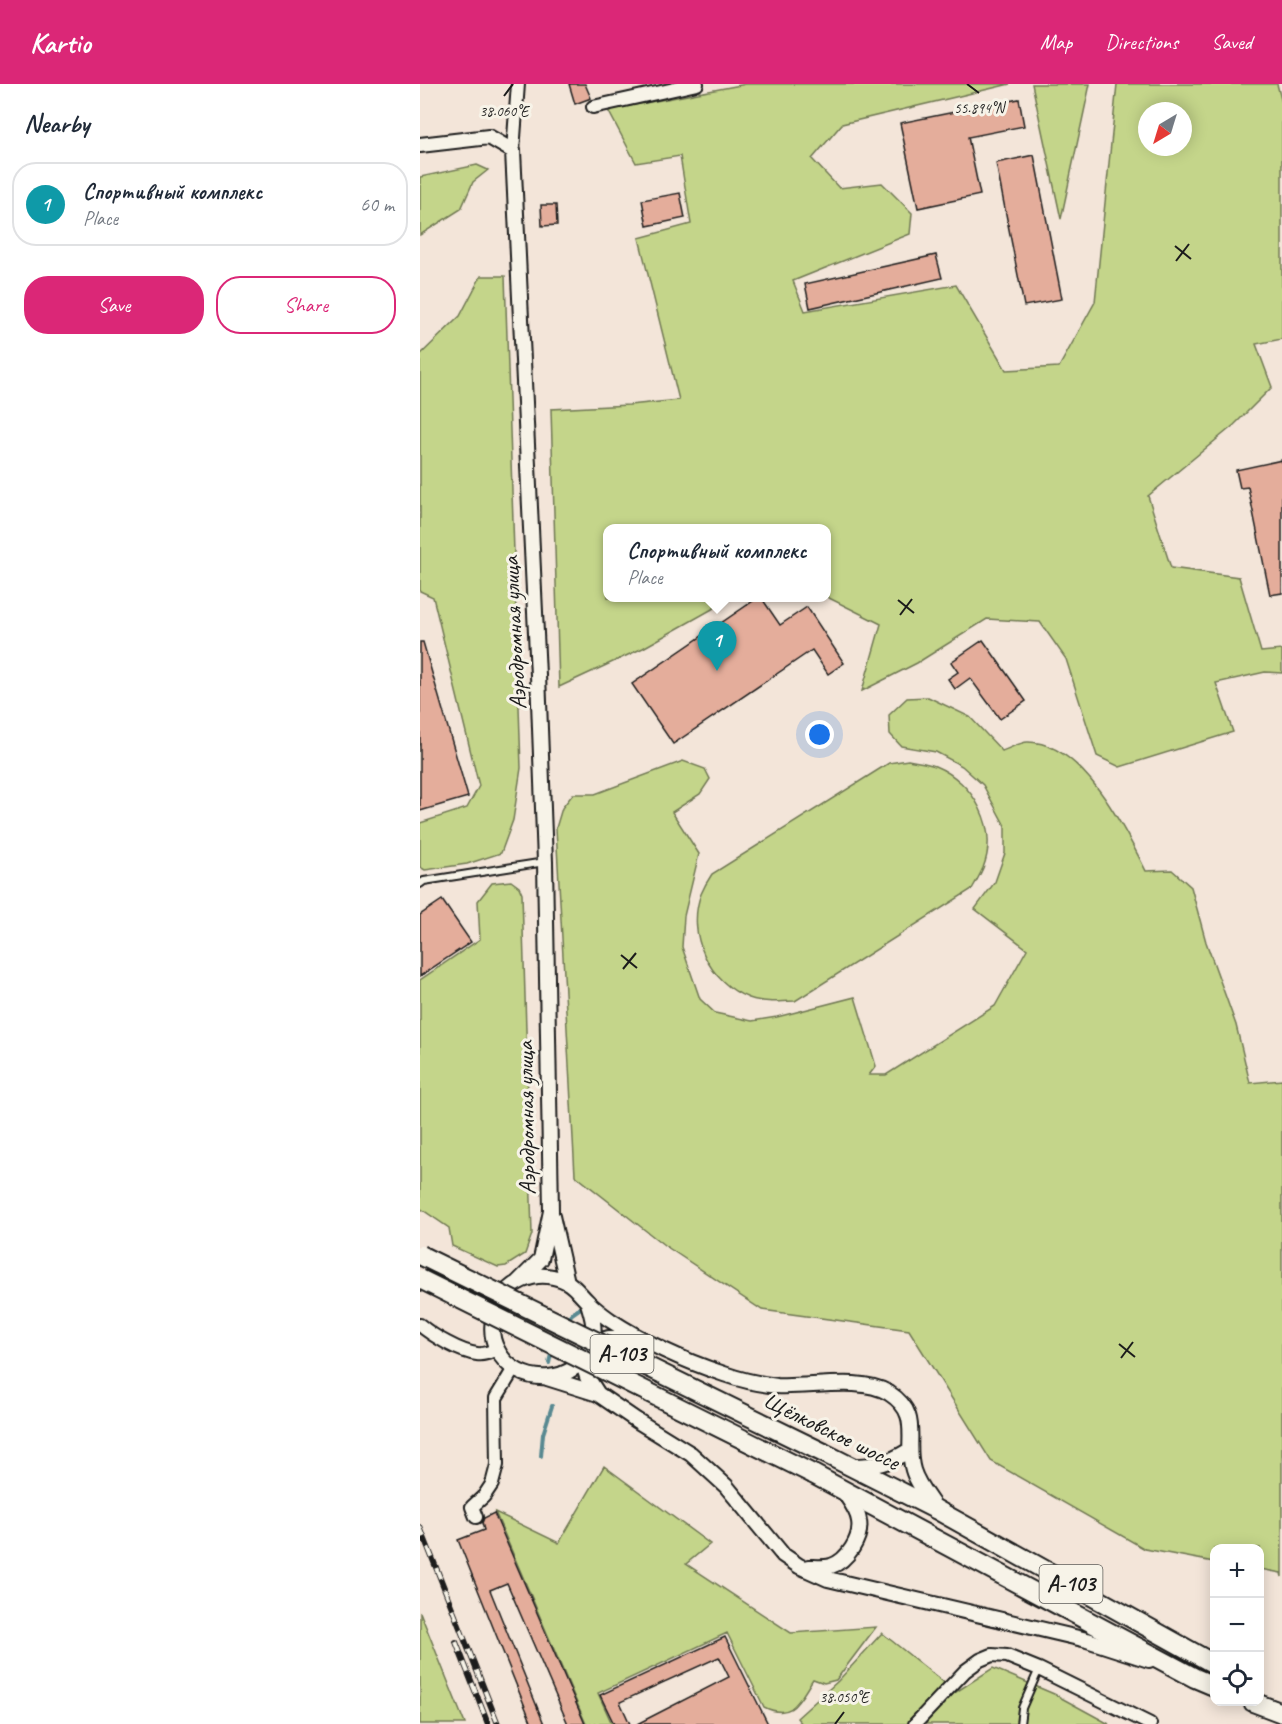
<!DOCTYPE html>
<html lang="en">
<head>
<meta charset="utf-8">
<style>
  :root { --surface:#fff; --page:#f2f2f3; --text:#1f2937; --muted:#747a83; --line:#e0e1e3; --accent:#db2777 }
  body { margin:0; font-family:Caveat,sans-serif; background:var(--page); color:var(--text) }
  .controls { position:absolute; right:18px; bottom:18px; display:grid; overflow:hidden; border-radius:12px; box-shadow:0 3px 15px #0003 }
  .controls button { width:54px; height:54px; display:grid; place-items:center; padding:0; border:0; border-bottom:2px solid var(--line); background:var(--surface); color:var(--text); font:30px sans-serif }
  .compass { position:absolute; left:718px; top:18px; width:54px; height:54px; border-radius:50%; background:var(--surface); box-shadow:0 3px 15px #0003; rotate:218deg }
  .you { position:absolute; left:400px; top:651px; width:21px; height:21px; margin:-15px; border:4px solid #fff; border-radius:50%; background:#1a73e8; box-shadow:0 0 0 9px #1a73e833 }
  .badge { display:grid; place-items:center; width:39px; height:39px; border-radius:50%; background:var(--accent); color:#fff; font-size:20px; font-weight:700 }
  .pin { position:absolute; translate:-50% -50px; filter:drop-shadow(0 2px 3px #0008) }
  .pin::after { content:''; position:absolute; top:32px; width:21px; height:18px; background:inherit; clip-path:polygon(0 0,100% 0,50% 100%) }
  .popup { position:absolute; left:183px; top:440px; width:228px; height:78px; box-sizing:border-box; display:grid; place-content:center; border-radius:12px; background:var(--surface); filter:drop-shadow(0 2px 4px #0005); font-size:20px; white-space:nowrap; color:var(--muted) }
  .popup b { font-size:22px; color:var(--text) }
  .popup::after { content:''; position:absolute; left:50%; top:100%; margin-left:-12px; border:12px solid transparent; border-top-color:var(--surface) }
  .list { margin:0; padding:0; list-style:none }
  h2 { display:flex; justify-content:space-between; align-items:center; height:78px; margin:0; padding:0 24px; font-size:26px }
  h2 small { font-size:20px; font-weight:400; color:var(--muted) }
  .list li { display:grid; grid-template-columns:39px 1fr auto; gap:18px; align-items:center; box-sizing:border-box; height:84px; margin:0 12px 12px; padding:0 12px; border:2px solid var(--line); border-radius:24px }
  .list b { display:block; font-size:22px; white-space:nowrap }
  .list p { margin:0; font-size:20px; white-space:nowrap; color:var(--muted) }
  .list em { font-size:20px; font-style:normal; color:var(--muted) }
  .actions { display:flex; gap:12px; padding:18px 24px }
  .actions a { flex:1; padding:14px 0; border:2px solid var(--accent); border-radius:24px; text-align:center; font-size:21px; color:var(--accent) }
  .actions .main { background:var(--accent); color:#fff }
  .icon { flex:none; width:33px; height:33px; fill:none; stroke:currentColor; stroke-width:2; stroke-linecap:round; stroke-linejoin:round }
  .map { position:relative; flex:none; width:862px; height:1640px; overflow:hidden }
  header { display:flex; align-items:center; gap:36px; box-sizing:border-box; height:84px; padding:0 30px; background:var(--accent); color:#fff }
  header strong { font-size:28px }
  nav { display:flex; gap:33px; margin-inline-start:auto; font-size:21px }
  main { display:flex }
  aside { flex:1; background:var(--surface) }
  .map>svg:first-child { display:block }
</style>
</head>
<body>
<header>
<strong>Kartio</strong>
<nav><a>Map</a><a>Directions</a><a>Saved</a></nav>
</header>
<main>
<aside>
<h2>Nearby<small></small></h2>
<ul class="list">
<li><span class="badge" style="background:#0f9aa8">1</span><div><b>Спортивный комплекс</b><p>Place</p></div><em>60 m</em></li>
</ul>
<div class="actions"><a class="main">Save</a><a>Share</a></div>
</aside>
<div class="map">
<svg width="862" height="1640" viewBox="0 0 862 1640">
  <rect width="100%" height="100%" fill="#f3e5d9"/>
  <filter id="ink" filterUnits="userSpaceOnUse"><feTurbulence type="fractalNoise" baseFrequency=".0167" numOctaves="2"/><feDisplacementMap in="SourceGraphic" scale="12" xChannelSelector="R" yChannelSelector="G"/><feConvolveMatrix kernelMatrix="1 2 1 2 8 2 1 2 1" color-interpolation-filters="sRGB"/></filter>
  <g filter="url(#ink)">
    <path fill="#c4d58a" stroke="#707853" stroke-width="1.5" fill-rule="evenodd" d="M326,0H590L422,40L392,75L419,104L462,99L492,129L490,150L373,197L385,227L536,201L586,286L639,283L675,218L697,0H857L862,19V255L836,260L852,303L814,341L728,412L751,484L819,493L841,568L862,566V589L845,588L796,599L813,648L700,683L677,672L646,575L620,538L567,535L497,579L442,607L461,540L407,513L406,444H188V514H312L223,564L139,603L131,325L209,321L259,316L219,154L271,140L260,72L216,79L188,26ZM727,27H763V63H727Z
      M612,0H670L641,135Z
      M57,81L68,86L53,98L41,125L0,151V93Z
      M61,192H85L101,684L93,736L81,769L47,780L5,786L0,783V739L47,724L59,702L13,513L0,507V271L40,232Z
      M508,613L550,633L582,667C589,665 600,658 608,658C662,658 705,745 726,787L752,786L771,803L786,858L816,941L830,999L862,996V1493L861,1489L840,1485V1464H794V1478L725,1465L571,1377L489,1246L342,1226L244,1161L155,1091L136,744L142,724L153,710H175L263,677L285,685L290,695L280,710L252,728L279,770L264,832L262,863L280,915L295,929L332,937L357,933L435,913L456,982L449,991H466L575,922L607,865L555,825L575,798L585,769V742L563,701L542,682L516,668L481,662L470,650L469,631L487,614Z
      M488,676C497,678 507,679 515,682C554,698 579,744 563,784C560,791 556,798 552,805L375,917C359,918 343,919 329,914C289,899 266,850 281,810C284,803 288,796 292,790L469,679Z
      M91,797L99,803L102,810L112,1150L105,1170L86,1182L78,1183L32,1162L29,1144L0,1124V896L60,855L58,817L72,799Z
      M184,1382L290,1460L266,1480L371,1549L456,1543L416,1596L404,1599L393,1595C379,1616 373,1637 344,1623L307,1549L178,1609L192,1640H166L75,1428L139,1459Z
      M0,1528L45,1640H0Z
      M462,1549L536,1608L573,1584L634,1610L689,1640H382L377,1634L418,1597Z"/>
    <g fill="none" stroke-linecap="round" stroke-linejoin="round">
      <path stroke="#598991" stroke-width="4" d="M147,1236L152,1230L162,1223
        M129,1279L132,1266
        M121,1372L123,1350L132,1322"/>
    </g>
    <path fill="#e4ad9b" stroke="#1c1c1c" stroke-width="1.5" d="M149,0H165L171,14L155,20Z
      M599,15L604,42L548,53L560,111L498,124L480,39Z
      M614,71L642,215L604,222L576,79Z
      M260,109L265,134L227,142L222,116Z
      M121,121H136L137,141L122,142Z
      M516,171L522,194L390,224L385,200Z
      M862,376V509L850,511L828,403L820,404L816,386Z
      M339,513H341L360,541L387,523L424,579L408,590L392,566L253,660L212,600Z
      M563,556L606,617L580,635L550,594L535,605L528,595L538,588L531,578Z
      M0,558H3L48,713L0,727Z
      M22,816L51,858L0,892V831Z
      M74,1429L165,1640H148L87,1499L70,1506L124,1640H112L38,1456L64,1446L62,1439L64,1434Z
      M305,1553L348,1640H217L309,1593L299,1573L200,1618L210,1640H194L180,1611Z"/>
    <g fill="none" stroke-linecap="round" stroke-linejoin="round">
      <g stroke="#1c1c1c" stroke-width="10">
        <path id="service" d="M0,800L4,797L125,778
          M600,1640L602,1624L619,1585"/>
      </g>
      <g stroke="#1c1c1c" stroke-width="16">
        <path id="minor" d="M173,23L277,0
          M93,67L98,0
          M0,1241C13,1252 40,1268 57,1270C64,1271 70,1268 77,1265
          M56,1433L52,1423L64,1412L72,1400L77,1381L76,1314L93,1286
          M495,1640L545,1587L560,1576L572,1571L587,1572L619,1585L730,1640"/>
      </g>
      <g stroke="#1c1c1c" stroke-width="18">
        <path id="tertiary" d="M0,61L69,53L93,67L118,591L125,778L131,1127L121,1175L98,1198
          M132,1132L147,1198
          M168,1219C172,1232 176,1245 172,1259C159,1302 96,1305 77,1265C69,1250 72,1232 79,1217C89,1199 113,1188 133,1193C153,1197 156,1207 169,1219C175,1225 183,1231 190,1236C225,1259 265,1277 304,1290C321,1296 340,1300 357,1302C390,1304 441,1292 469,1309C503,1331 484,1356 493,1386C497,1400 508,1413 516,1425
          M172,1259L189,1254L221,1255
          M162,1277L167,1293L178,1310
          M127,1294L178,1310L216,1336L271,1370L306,1402L363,1471L379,1482L408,1495L667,1556L729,1576
          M431,1382C456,1382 467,1380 488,1367
          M388,1483C395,1483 404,1484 411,1482C427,1477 442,1454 439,1437C438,1427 430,1417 424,1408"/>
      </g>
      <g stroke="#1c1c1c" stroke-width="22">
        <path id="primary" d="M404,1369L517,1426L794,1580
          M393,1390L775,1594L794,1602
          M833,1618L862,1629"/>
      </g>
      <use href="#service" stroke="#f7f3e8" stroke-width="6"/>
      <use href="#minor" stroke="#f7f3e8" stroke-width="12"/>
      <use href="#tertiary" stroke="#f7f3e8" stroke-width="14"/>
      <use href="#primary" stroke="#f7f3e8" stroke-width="18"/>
      <g stroke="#1c1c1c" stroke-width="6">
        <path id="rail" d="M0,1443L78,1640
          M36,1558L68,1640"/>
      </g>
      <use href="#rail" stroke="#f7f3e8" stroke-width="4" stroke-dasharray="11" stroke-linecap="butt"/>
      <g stroke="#1c1c1c" stroke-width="22" stroke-linecap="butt">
        <path id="primary-bridge" d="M0,1171L404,1369
          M0,1195L393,1390"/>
      </g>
      <use href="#primary-bridge" stroke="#f7f3e8" stroke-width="18"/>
    </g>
  </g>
  <path fill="none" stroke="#1c1c1c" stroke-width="2" d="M547,0L559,9M84,12L93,0M755,162L771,175M756,177L769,160M478,516L494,529M480,531L492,515M201,871L217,884M203,885L216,869M699,1260L715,1273M701,1274L713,1258M415,1640L424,1628"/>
  <g text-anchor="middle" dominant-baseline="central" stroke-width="6" stroke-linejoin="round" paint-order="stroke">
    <g fill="#f7f3e8" stroke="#5e5c59" stroke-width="1.5">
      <rect x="170.5" y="1251" width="63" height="38" rx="4.5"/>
      <rect x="619.5" y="1481" width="63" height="38" rx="4.5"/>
    </g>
    <g font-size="22" font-weight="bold" fill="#1c1c1c">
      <text x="202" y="1270">А-103</text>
      <text x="651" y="1500">А-103</text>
    </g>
    <g font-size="24" fill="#1c1c1c" stroke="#f7f3e8">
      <text transform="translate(94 549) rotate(-93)">Аэродромная улица</text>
      <text transform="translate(106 1034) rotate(-91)">Аэродромная улица</text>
      <text transform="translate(412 1347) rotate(26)">Щёлковское шоссе</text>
    </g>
  </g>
  <g font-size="15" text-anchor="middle" fill="#1c1c1c" stroke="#f7f3e8" stroke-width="6" stroke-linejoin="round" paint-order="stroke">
    <text x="559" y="29">55.894°N</text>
    <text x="84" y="32">38.060°E</text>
    <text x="424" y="1618">38.050°E</text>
  </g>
</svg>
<div class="controls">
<button>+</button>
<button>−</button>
<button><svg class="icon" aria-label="locate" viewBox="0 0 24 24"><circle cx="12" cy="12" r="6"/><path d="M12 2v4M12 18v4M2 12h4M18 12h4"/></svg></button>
</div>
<svg class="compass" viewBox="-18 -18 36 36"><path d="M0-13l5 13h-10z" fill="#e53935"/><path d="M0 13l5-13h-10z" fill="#747a83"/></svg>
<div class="you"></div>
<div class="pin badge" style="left:297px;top:587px;background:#0f9aa8">1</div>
<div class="popup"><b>Спортивный комплекс</b>Place</div>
</div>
</main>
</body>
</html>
